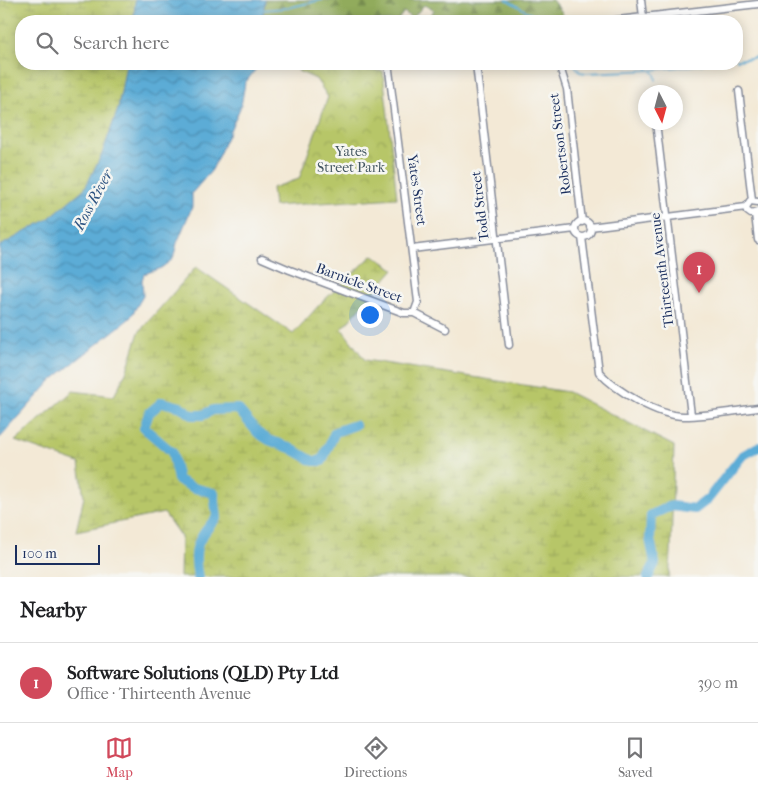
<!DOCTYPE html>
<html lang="en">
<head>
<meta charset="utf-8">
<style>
  :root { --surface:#fff; --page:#f6f6f6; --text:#202124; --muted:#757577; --line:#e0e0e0; --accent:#d1495b }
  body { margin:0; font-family:"IM FELL French Canon",serif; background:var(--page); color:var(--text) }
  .compass { position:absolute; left:638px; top:85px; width:45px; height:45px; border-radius:50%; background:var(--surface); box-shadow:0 2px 12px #0003; rotate:174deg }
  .scale { position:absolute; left:15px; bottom:12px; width:85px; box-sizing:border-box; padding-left:5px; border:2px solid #1b2f5e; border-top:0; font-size:14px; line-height:18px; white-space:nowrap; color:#1b2f5e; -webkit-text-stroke:4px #f6f6f2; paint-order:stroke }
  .you { position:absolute; left:369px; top:314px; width:18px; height:18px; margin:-12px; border:4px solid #fff; border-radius:50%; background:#1a73e8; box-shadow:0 0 0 8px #1a73e833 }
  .badge { display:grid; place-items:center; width:32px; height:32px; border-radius:50%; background:var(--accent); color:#fff; font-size:16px; font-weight:700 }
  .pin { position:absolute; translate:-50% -41px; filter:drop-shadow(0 1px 2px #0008) }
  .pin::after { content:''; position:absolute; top:26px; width:18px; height:15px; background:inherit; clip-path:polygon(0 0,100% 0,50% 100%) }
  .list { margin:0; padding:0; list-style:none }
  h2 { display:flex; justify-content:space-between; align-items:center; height:65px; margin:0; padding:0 20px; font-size:21px }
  h2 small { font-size:16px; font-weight:400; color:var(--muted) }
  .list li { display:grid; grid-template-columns:32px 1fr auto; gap:15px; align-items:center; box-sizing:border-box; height:80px; padding:0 20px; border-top:1px solid var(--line) }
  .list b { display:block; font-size:19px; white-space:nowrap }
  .list p { margin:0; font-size:16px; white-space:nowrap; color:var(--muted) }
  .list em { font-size:16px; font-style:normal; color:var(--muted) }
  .icon { flex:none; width:28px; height:28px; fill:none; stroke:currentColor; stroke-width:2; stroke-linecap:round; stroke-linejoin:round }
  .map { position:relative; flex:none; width:758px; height:577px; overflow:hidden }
  .search { position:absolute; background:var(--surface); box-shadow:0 2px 12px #0003; left:15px; right:15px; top:15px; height:55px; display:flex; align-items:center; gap:12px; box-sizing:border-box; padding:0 18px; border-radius:20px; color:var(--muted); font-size:19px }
  .sheet { height:145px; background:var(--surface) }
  nav { display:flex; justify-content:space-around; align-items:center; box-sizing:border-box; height:70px; border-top:1px solid var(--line); background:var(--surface); font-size:14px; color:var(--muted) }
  nav a { display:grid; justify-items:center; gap:2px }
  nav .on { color:var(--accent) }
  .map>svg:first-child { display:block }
</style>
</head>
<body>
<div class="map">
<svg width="758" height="577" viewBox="0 0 758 577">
  <defs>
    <pattern id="forest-firs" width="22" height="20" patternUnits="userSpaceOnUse" patternTransform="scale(1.25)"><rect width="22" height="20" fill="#91ab5c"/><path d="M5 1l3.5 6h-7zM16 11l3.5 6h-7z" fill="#768c4f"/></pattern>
    <pattern id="wetland-marsh" width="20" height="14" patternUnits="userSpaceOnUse" patternTransform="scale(1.25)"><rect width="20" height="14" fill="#b7c668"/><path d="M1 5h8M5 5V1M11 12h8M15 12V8" fill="none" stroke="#9daa5d"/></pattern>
    <pattern id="park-crowns" width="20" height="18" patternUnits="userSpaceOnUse" patternTransform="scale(1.25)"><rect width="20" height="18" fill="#b7c668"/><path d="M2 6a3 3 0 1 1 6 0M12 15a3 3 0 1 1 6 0" fill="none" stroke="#9daa5d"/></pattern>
    <pattern id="water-waves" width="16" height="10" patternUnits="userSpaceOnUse" patternTransform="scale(1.25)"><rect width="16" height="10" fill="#5cacd6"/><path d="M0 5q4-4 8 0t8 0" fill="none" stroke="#4b8cb1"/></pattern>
  </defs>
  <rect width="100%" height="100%" fill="#f6f6f2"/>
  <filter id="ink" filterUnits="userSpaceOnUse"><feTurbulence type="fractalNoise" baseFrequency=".02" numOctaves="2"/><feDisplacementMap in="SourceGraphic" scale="10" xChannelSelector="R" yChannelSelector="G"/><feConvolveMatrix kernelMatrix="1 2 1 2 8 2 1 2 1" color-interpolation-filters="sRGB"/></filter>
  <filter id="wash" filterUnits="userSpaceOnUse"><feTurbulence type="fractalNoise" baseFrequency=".0096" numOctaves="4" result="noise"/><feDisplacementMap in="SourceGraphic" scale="20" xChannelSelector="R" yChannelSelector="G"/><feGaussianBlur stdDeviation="1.12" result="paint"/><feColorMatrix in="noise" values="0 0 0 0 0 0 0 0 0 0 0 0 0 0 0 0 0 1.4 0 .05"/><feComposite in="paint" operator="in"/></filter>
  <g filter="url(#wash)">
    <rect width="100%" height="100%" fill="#f3e9d6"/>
    <path fill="url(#forest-firs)" stroke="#566d5d" d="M265,0H552L562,12L565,21H431L429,18L434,10L424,5L412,19L404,12L397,21H266L263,13Z
      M288,64H340L337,70L299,69Z"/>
    <path fill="url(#wetland-marsh)" stroke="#697a63" d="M0,0H136L133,21H21V64H127L114,154L50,236L0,261Z
      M373,255L394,269L342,329L365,360L568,392L674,446L671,554L669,577H180L181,537L164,513L76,531L84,497L79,463L15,441L73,391L114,396L127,370L139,332L196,267L293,334L320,304Z"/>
    <path fill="url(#park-crowns)" stroke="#697a63" d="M299,69L383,71L397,198L274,206L272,188L299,179L328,97L316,79L298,71Z"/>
    <path fill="url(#water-waves)" stroke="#3c6e9a" d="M135,0H265L263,13L266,21H134Z
      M126,64H260L245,83L241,106L212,170L192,193V207L177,243L173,259L161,268L144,274L142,280L143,296L130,318L52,380L0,438V246L48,219L85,188L102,154L118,109Z"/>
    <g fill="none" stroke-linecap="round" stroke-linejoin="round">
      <path stroke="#5cacd6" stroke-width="2" d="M507,0L544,21
        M262,10L287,8L321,0
        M737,60L758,57
        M574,64L580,72L586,73L653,70L703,64
        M646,64L649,70
        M651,70L655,74L656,80"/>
      <path stroke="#5cacd6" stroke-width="10" d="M198,577C192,547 198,539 217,517L214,493L194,488L178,480L172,452L144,428L149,413L162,402L181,407L192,415H203L213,410L238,409L258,433L269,440L290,448L313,461H322L335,432L355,425
        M648,577L655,563L650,539L651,515L671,506L695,509L708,499L742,456L758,447"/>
    </g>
  </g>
  <g filter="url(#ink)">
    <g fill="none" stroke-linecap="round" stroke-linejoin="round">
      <g stroke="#878c9a" stroke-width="9">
        <path id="street" d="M641,0L643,17
          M609,21L758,4
          M476,64L509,345
          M559,64L567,89L582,222
          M389,70L418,302L414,313
          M739,91L752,200
          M656,122L691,415
          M758,202L750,201L746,207L747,211L751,214L758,212
          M755,214L758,240
          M575 229a8 8 0 1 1 16 0a8 8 0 1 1-16 0Z
          M590,227L746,207
          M582,237L599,372C616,391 658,416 684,416C708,416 734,411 758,408
          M412,249L575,229
          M262,258L290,270L404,313H414L445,329"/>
      </g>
      <use href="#street" stroke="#fff" stroke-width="6"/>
    </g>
  </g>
  <g text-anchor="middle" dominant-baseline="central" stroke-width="5" stroke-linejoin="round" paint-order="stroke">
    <g font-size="14" fill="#1b2f5e" stroke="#f6f6f2">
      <text transform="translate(560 144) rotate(-97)">Robertson Street</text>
      <text transform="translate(417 190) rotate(82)">Yates Street</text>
      <text transform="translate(480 206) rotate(-97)">Todd Street</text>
      <text transform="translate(662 270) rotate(-97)">Thirteenth Avenue</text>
      <text transform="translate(359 283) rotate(20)">Barnicle Street</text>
    </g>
    <g font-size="14" fill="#425560" stroke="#f6f6f2">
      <text x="351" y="151">Yates<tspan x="351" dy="16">Street Park</tspan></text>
    </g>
    <g font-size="15" font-style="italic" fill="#2e5482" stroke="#f6f6f2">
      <text transform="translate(93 200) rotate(-62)">Ross River</text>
    </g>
  </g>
</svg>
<svg class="compass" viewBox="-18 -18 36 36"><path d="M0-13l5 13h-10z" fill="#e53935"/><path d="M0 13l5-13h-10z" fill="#757577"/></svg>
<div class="scale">100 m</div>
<div class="you"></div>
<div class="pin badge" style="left:699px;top:293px">1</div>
<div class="search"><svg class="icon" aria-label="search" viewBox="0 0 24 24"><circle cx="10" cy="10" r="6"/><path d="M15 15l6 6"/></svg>Search here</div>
</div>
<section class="sheet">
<h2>Nearby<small></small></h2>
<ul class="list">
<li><span class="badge">1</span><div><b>Software Solutions (QLD) Pty Ltd</b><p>Office · Thirteenth Avenue</p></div><em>390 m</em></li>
</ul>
</section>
<nav>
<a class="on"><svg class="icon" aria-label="map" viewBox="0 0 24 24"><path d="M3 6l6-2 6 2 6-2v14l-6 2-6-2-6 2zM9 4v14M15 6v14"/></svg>Map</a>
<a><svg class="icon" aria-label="directions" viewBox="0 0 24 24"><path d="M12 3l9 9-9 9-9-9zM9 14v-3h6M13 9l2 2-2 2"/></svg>Directions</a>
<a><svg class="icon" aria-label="saved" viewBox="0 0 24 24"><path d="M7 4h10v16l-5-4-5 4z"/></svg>Saved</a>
</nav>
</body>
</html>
